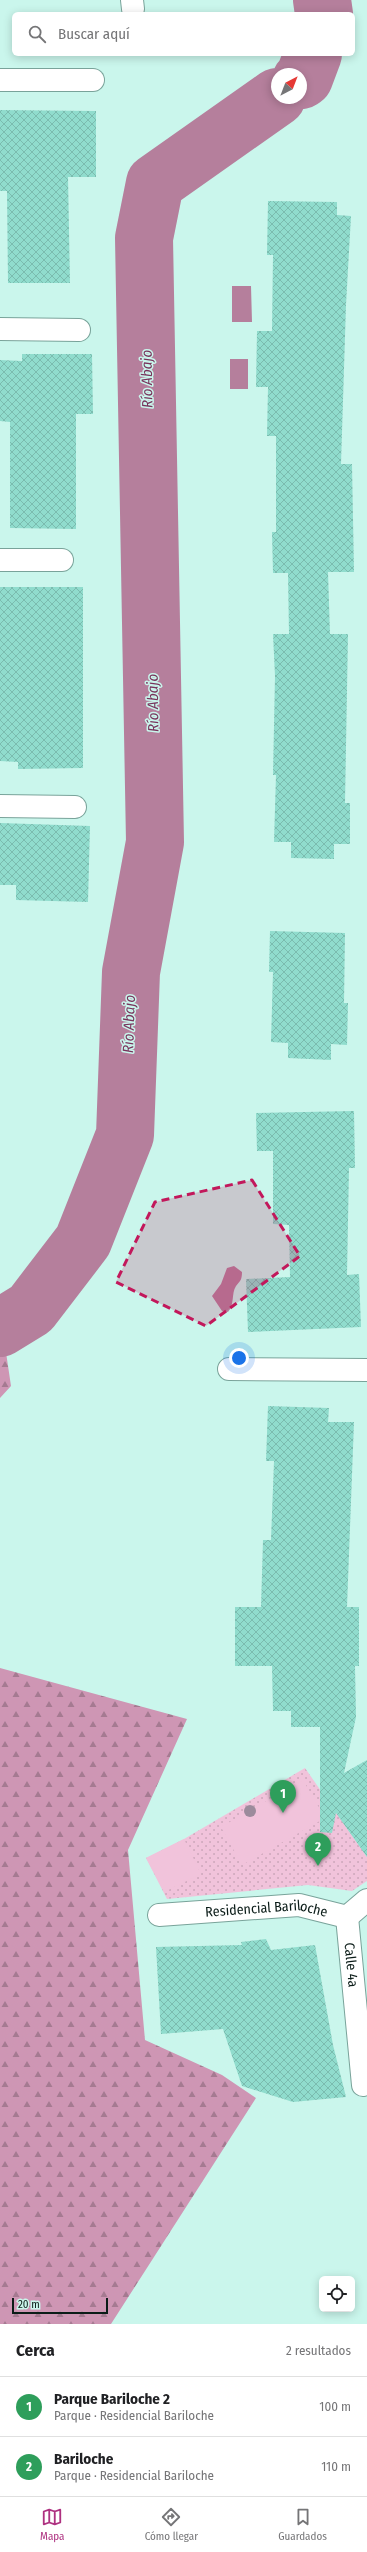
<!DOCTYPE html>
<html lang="es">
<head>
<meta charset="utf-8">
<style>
  :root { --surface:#fff; --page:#f2f2f2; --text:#202124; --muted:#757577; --line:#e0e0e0; --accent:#ae3180 }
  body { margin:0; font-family:"Fira Sans Condensed",sans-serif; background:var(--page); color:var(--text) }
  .controls { position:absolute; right:12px; bottom:12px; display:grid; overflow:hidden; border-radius:6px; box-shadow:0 2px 10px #0003 }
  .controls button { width:36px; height:36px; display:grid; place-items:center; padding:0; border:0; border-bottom:1px solid var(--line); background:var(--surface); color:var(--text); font:20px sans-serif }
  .compass { position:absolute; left:271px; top:68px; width:36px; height:36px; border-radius:50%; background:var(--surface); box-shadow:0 2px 10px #0003; rotate:42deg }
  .scale { position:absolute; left:12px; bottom:10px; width:96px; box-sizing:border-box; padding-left:4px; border:2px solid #0b1c18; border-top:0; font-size:11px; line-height:14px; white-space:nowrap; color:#0b1c18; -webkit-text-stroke:3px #caf6ec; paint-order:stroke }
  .you { position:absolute; left:239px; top:1358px; width:14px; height:14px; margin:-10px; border:3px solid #fff; border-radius:50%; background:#1a73e8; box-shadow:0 0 0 6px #1a73e833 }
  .badge { display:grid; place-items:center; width:26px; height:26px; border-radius:50%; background:var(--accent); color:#fff; font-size:13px; font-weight:700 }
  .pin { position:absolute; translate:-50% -33px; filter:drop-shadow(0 1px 2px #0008) }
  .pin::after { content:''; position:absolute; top:21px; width:14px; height:12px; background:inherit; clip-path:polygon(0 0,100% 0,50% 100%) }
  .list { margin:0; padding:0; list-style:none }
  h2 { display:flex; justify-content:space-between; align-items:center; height:52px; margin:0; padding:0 16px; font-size:17px }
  h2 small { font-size:13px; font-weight:400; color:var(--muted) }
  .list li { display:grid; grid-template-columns:26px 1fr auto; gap:12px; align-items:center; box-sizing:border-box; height:60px; padding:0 16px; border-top:1px solid var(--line) }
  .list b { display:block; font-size:15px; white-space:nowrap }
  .list p { margin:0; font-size:13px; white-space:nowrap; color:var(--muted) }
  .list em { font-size:13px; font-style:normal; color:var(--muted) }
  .icon { flex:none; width:22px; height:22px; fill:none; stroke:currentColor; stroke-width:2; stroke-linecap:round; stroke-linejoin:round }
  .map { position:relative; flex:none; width:367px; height:2324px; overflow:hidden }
  .search { position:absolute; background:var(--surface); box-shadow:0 2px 10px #0003; left:12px; right:12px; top:12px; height:44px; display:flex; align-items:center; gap:10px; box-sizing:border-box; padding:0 14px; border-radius:6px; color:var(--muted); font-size:15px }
  .sheet { height:172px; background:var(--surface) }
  nav { display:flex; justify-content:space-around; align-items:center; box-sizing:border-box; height:56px; border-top:1px solid var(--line); background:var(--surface); font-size:11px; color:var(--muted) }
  nav a { display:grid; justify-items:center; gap:2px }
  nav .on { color:var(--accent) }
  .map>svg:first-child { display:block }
</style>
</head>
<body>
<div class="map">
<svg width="367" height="2324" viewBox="0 0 367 2324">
  <defs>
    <pattern id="green-dots" width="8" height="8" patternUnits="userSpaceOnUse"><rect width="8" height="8" fill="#f1c3db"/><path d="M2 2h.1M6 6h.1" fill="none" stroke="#cda7bb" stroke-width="1.8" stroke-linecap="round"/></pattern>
    <pattern id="forest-firs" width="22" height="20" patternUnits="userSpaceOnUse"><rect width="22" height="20" fill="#ce96b4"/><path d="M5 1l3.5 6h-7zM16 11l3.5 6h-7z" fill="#a57a91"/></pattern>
    <pattern id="building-cross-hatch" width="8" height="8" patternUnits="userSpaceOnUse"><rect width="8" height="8" fill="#90dccd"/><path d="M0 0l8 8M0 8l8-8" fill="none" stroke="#7bbcaf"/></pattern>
  </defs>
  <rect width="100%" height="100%" fill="#caf6ec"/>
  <path fill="url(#green-dots)" d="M305,1768L367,1857V1881L352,1891L308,1885L167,1899L146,1858L184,1839Z"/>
  <path fill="url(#forest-firs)" d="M0,1312L11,1386L0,1398Z
    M0,1668L187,1719L128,1850L145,2040L222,2075L256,2098L111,2324H0Z"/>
  <path fill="#f1c3db" d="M303,1780L325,1818L242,1865L221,1827Z
    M184,1839L201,1874L164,1892L146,1858Z"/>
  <path fill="#b57f9c" d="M232,286H251L252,322H232Z
    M230,359H248V389H230Z
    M234,1266L242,1272C242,1280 240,1281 236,1286C231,1294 235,1304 228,1312L222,1311L212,1296L221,1284L227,1268Z"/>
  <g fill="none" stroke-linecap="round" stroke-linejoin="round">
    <path stroke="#b57f9c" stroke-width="58" d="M322,0L324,14
      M301,80L304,78L313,54
      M0,1328L31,1309L83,1241L125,1135L131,972L155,842L144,238L155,183L277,97"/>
  </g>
  <path fill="url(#building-cross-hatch)" d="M0,110L96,111V177H68L70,283H8L7,191H0Z
    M268,201L337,202V215L351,216L346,305L341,464H352L354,572H328L330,634H348L345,803H350V844H334V859L291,858V842H274L276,775H273L275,676L273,634H289L288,573H273L272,532H276V436H267L268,387H256L257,331H272L273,255H267Z
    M22,354H92L93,414H76V529L10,528V422L0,421V360L22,361Z
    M0,587H83V768L18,769V762L0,761Z
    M0,823L90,826L88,902L16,900V885H0Z
    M270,931L345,933L344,1003H348L347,1045L331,1044V1060L288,1058V1043L271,1042L273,972H269Z
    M354,1111L355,1168H349L347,1275L359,1274L361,1327L248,1332L246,1279L290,1277L289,1225L273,1224V1151H257L256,1113Z
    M268,1406L329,1408L328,1422H354L347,1607H359V1666H355L356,1717L344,1773L367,1760V1857L336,1813L332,1833L320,1832V1727H291V1711H273L272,1666H235V1607H261L263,1540H271L274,1461H266Z
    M266,1939L271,1950L315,1945L333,2045L346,2097L293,2102L242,2086L223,2029L161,2034L156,1947L242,1945L241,1942Z"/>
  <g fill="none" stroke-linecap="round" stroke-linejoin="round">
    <g stroke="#79a39a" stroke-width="24">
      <g id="street">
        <path d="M132,0L133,9"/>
        <path d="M0,80H93"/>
        <path d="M0,329L79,330"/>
        <path d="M0,560H62"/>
        <path d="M0,806L75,807"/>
        <path d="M229,1369L367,1370"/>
        <path id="s1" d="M159,1915L299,1905L347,1917L367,1900"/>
        <path id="s2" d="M347,1917L363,2085"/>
      </g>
    </g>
    <use href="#street" stroke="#fff" stroke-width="22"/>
  </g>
  <circle fill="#9c8b9c" cx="250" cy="1811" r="6"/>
  <path fill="#c2185b" fill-opacity="0.2" stroke="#c2185b" stroke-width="3" stroke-dasharray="8 5" stroke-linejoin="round" d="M252,1180L300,1256L206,1326L116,1282L155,1202Z"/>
  <g text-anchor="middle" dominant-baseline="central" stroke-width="3" stroke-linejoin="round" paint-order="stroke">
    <g font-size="14" fill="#0b1c18" stroke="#caf6ec">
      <text stroke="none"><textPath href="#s1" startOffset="108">Residencial Bariloche</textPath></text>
      <text stroke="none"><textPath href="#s2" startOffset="48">Calle 4a</textPath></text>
    </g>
    <g font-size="15" font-style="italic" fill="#78335c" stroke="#caf6ec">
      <text transform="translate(147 379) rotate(-91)">Río Abajo</text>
      <text transform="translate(153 703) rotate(-91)">Río Abajo</text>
      <text transform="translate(129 1024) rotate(-88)">Río Abajo</text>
    </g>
  </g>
</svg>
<div class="controls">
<button><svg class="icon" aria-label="locate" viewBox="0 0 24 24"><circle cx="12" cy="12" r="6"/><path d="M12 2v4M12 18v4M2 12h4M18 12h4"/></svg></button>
</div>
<svg class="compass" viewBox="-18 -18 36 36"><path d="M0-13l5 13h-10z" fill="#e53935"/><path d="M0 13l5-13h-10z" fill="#757577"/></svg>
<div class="scale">20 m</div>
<div class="you"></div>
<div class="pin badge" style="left:283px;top:1813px;background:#2e9e5b">1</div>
<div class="pin badge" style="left:318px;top:1866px;background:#2e9e5b">2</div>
<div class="search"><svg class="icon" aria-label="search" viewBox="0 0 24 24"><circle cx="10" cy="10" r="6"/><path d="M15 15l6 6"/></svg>Buscar aquí</div>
</div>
<section class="sheet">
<h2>Cerca<small>2 resultados</small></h2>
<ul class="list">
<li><span class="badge" style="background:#2e9e5b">1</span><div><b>Parque Bariloche 2</b><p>Parque · Residencial Bariloche</p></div><em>100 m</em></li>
<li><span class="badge" style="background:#2e9e5b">2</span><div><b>Bariloche</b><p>Parque · Residencial Bariloche</p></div><em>110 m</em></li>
</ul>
</section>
<nav>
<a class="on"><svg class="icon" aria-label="map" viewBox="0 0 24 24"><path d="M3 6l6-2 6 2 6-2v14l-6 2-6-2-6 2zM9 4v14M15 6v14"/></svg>Mapa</a>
<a><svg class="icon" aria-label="directions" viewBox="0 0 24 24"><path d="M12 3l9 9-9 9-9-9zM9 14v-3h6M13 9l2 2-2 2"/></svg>Cómo llegar</a>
<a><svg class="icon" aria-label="saved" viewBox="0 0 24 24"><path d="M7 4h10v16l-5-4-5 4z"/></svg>Guardados</a>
</nav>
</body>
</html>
